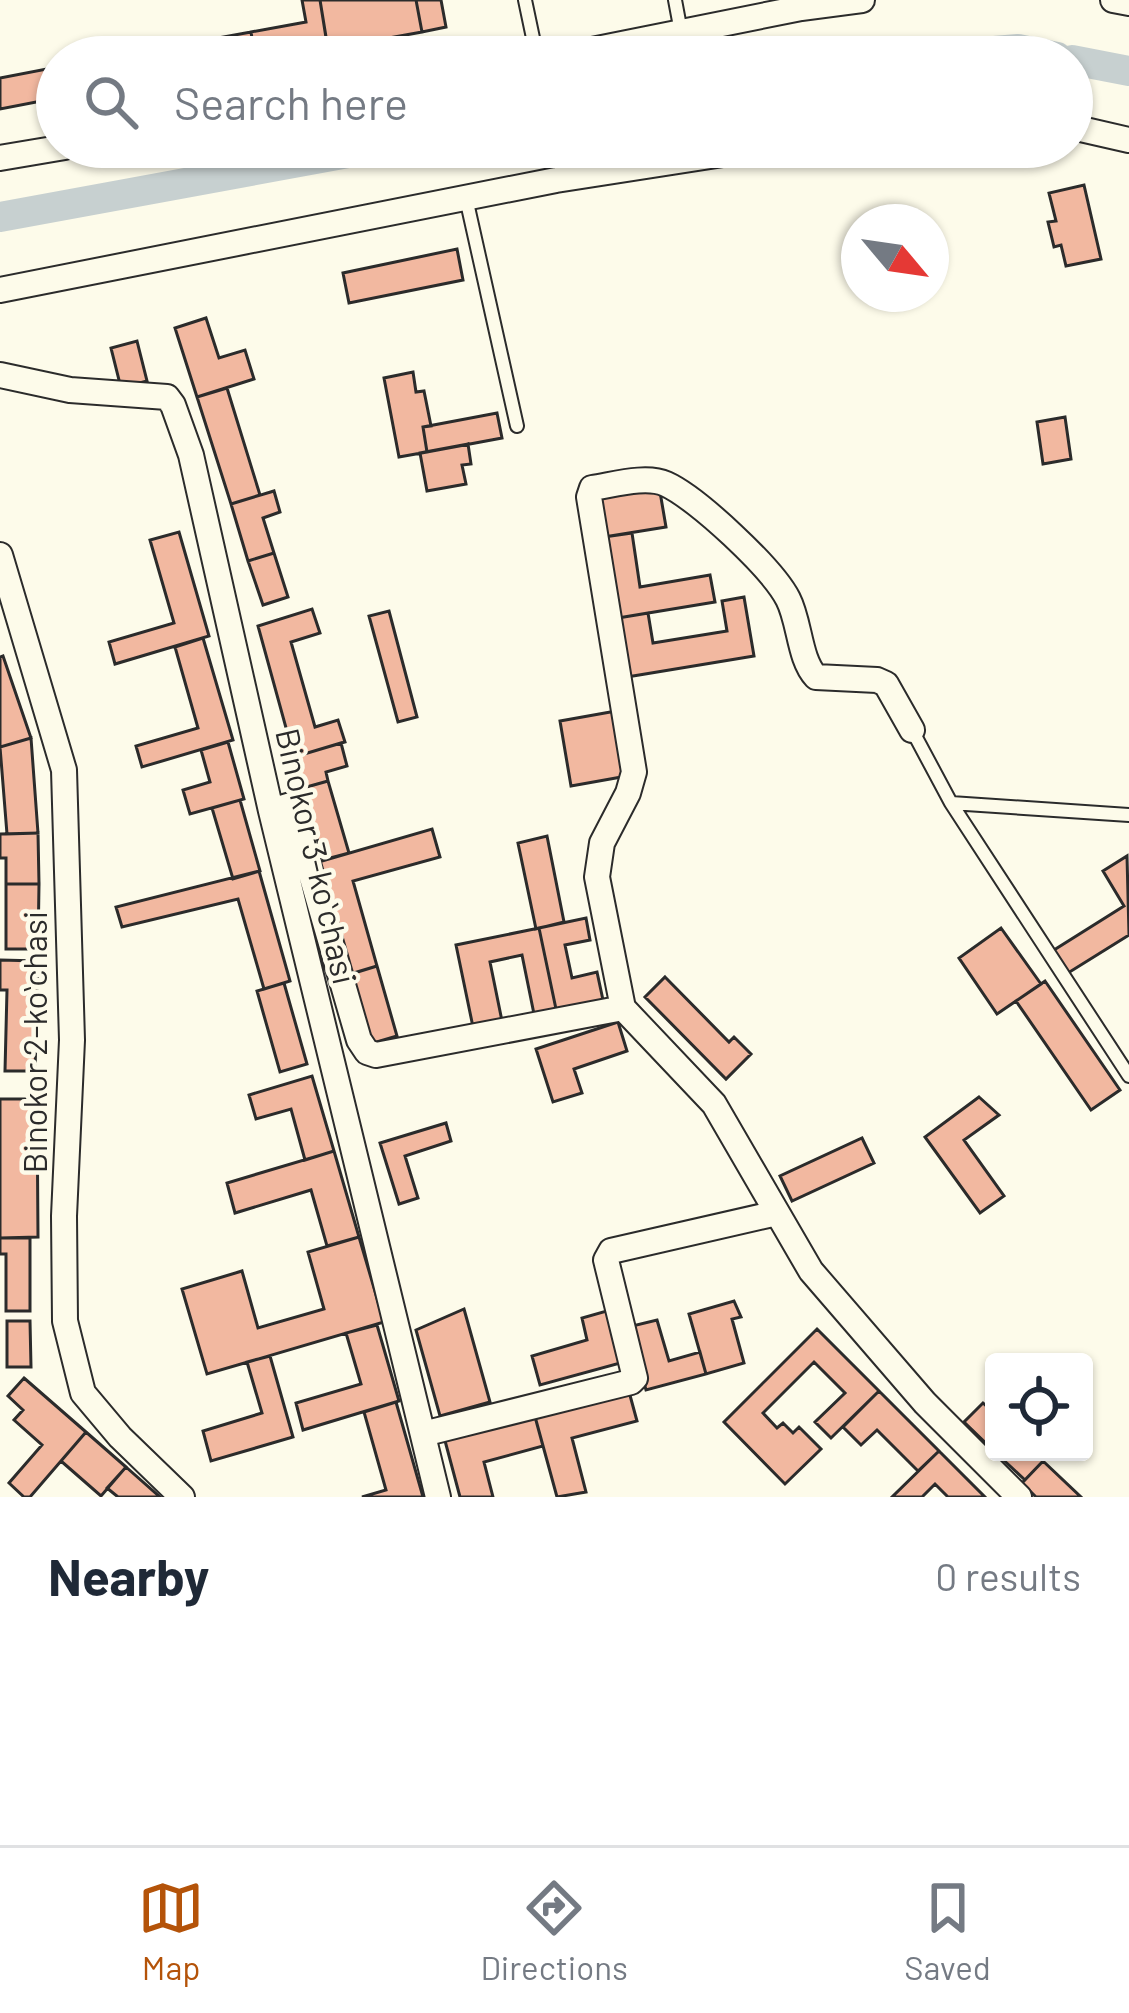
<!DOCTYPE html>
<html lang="en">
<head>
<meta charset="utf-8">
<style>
  :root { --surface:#fff; --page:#f6f6f7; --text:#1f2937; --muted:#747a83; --line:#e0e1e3; --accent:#b45309 }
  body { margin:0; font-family:Barlow,sans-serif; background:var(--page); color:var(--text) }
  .controls { position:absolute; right:36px; bottom:36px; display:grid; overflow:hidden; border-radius:12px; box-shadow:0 3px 9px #0004 }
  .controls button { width:108px; height:108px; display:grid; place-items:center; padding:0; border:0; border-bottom:3px solid var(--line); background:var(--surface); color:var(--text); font:60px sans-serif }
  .compass { position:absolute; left:841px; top:204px; width:108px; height:108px; border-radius:50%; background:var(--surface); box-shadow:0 3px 9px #0004; rotate:119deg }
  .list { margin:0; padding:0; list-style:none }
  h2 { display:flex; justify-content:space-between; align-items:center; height:156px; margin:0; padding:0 48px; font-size:51px }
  h2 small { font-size:39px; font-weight:400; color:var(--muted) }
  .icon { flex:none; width:66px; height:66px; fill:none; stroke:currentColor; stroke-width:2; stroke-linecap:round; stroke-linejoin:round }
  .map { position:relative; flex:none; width:1129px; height:1497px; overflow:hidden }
  .search { position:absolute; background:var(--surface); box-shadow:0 3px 9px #0004; left:36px; right:36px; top:36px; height:132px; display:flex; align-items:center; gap:30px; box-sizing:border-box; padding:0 42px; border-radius:66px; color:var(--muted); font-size:45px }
  .sheet { height:348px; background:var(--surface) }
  nav { display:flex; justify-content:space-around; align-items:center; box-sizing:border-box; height:168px; border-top:3px solid var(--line); background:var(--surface); font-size:33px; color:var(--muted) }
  nav a { display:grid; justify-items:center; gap:6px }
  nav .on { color:var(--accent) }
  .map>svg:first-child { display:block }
</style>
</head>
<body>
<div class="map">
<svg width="1129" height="1497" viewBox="0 0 1129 1497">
  <rect width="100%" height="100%" fill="#fdfbea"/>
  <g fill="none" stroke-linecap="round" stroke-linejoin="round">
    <path stroke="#c7d0d0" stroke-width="30" d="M922,57L1018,49L1057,57
      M1072,60L1129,71
      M0,217L381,147"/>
  </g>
  <path fill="#f2b8a0" stroke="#2b2b2b" stroke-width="3" d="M302,0H320L327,44L255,57L251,32L306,22Z
    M320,0H416L422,32L328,49Z
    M416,0H441L446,27L422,32Z
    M251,32L255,57H164L163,48Z
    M163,48L164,57H115Z
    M57,67V98L0,109V78Z
    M1084,185L1101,259L1066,266L1061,245L1054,247L1048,222L1056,221L1049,193Z
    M457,249L463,280L349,303L343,273Z
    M206,318L219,358L245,350L254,379L197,397L175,328Z
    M137,341L147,381L121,388L111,348Z
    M413,372L416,392L424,391L431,426L423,427L427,452L399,457L384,378Z
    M227,388L260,495L231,504L197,397Z
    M497,413L502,438L427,452L423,427Z
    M1065,417L1071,459L1043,464L1037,422Z
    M468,444L471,464L462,465L466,484L427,491L420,453Z
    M659,486L666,527L604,537L597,497Z
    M274,491L280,512L263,518L274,553L248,561L231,504Z
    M179,532L209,636L115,664L109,642L174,623L150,540Z
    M632,533L640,587L710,575L715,602L618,618L604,537Z
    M274,553L288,597L263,605L248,561Z
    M744,597L754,656L627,677L618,618L648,613L653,643L727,631L722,601Z
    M312,609L320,633L291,642L315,727L338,720L345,742L294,757L258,626Z
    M389,611L417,717L398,722L369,616Z
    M203,638L233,740L142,767L136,746L198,728L175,647Z
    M3,656L31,738L0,747V657Z
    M616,711L627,776L571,786L560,721Z
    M31,738L38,833L7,834L0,747Z
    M228,742L244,799L190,814L183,790L210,782L201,750Z
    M341,743L347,766L326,772L328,781L303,788L294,757Z
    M328,781L349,853L323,860L303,788Z
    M240,800L260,871L233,879L212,808Z
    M432,829L440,857L353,881L377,966L347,975L315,863Z
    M38,833L39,884H6V858H0V834Z
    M547,836L564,922L536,929L518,843Z
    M1127,856L1129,935L1068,973L1054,950L1124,906L1103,871Z
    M259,871L290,981L264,989L238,899L122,927L116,907Z
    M6,884H39L38,949H6Z
    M586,918L590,940L565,945L572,978L597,972L603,1000L556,1009L539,928Z
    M539,928L556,1009L534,1014L522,955L490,962L502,1021L473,1027L456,945Z
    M1001,928L1041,984L997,1014L959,958Z
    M0,960L38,961L35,1071H5L7,990H0Z
    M377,966L397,1036L370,1044L351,974Z
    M665,977L729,1042L734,1037L751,1054L726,1079L645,997Z
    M1045,981L1120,1090L1091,1110L1016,1001Z
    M284,983L307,1064L280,1072L257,991Z
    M618,1022L627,1051L574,1069L582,1093L553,1102L536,1049Z
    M312,1076L334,1151L305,1160L291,1109L256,1119L249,1095Z
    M979,1097L999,1115L964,1140L1004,1196L980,1213L925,1137Z
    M0,1099H37L38,1237L0,1238Z
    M446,1123L451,1141L405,1156L418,1198L399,1204L380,1143Z
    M862,1138L874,1163L792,1201L780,1176Z
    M334,1151L359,1237L327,1246L311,1190L235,1213L227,1183Z
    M359,1237L384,1322L207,1374L182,1289L242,1271L258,1328L324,1309L308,1252Z
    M0,1238H30V1311H6V1254H0Z
    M734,1301L741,1317L732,1319L744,1363L706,1374L689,1314Z
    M464,1309L490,1402L440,1416L416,1330Z
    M610,1310L624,1362L540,1385L532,1356L587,1340L582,1318Z
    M657,1320L669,1361L700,1352L706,1374L646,1390L628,1327Z
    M7,1321H30L31,1367H7Z
    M377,1325L399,1401L303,1430L296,1403L361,1384L346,1333Z
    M817,1329L879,1391L831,1438L815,1422L845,1393L814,1362L763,1413L777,1428L783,1423L793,1433L799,1427L821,1449L785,1484L724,1422Z
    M270,1356L293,1437L211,1461L203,1431L262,1413L247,1362Z
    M24,1378L86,1432L30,1497H24L9,1483L42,1445L14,1420L23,1410L8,1396Z
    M628,1388L637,1421L572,1438L586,1492L557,1497L534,1413Z
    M879,1391L939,1451L918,1471L877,1430L861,1445L843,1427Z
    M396,1402L423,1497H362L386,1490L364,1412Z
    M983,1403L994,1413V1451L964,1422Z
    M534,1413L543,1446L484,1462L493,1497H460L444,1437Z
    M86,1432L126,1467L101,1496L61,1461Z
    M939,1451L985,1497H948L935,1484L922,1497H892Z
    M995,1452H1034L1043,1461L1025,1480Z
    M1043,1461L1081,1497H1036L1022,1483Z
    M126,1467L160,1497H118L107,1488Z"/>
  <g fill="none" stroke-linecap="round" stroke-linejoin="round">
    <g stroke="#2b2b2b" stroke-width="16">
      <path id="service" d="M525,0L537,57
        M675,0L681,32
        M466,198L517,426
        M912,730L951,803L1129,1076
        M951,803L1129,815"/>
    </g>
    <g stroke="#2b2b2b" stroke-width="28">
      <path id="minor" d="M1113,0L1129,3
        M557,57L801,8L862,0
        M1072,127L1129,140
        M0,158L65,147
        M0,290L556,180L768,147
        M0,375L70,390L167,397L173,405L191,455L271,811L438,1497
        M0,555L64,770L72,1040L64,1216L65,1321L83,1393L120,1437L182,1497
        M912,730L886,684L877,680L816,677C799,659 800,622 788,599C772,568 697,498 666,484C646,475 613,485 592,488L589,497L634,772L628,793L602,843L597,877L623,1008L714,1104L811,1271L925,1403L1019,1497
        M271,811L291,805L359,1040L367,1052L376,1055L623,1008
        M423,1434L631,1382L635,1378L606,1260L611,1251L777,1213"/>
    </g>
    <use href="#service" stroke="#fdfbea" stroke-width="12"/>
    <use href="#minor" stroke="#fdfbea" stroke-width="24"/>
  </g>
  <g text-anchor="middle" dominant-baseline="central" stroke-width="9" stroke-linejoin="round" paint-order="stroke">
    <g font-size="33" fill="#2b2b2b" stroke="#fdfbea">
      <text transform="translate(317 856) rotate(77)">Binokor 3-koʻchasi</text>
      <text transform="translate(34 1042) rotate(-90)">Binokor 2-koʻchasi</text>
    </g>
  </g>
</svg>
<div class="controls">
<button><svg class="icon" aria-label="locate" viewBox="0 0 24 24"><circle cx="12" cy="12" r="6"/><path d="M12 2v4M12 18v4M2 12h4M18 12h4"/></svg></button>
</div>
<svg class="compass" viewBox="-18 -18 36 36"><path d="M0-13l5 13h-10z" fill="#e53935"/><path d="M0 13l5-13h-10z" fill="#747a83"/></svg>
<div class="search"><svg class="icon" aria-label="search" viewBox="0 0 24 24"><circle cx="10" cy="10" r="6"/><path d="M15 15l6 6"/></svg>Search here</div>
</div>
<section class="sheet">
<h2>Nearby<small>0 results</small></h2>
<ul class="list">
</ul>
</section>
<nav>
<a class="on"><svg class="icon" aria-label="map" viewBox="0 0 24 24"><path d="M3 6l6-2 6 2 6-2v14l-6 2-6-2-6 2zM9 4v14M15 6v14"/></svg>Map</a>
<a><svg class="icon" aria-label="directions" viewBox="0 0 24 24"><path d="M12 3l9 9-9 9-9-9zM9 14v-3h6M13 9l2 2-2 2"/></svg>Directions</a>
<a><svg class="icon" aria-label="saved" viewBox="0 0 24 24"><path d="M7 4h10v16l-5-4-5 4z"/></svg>Saved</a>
</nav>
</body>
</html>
